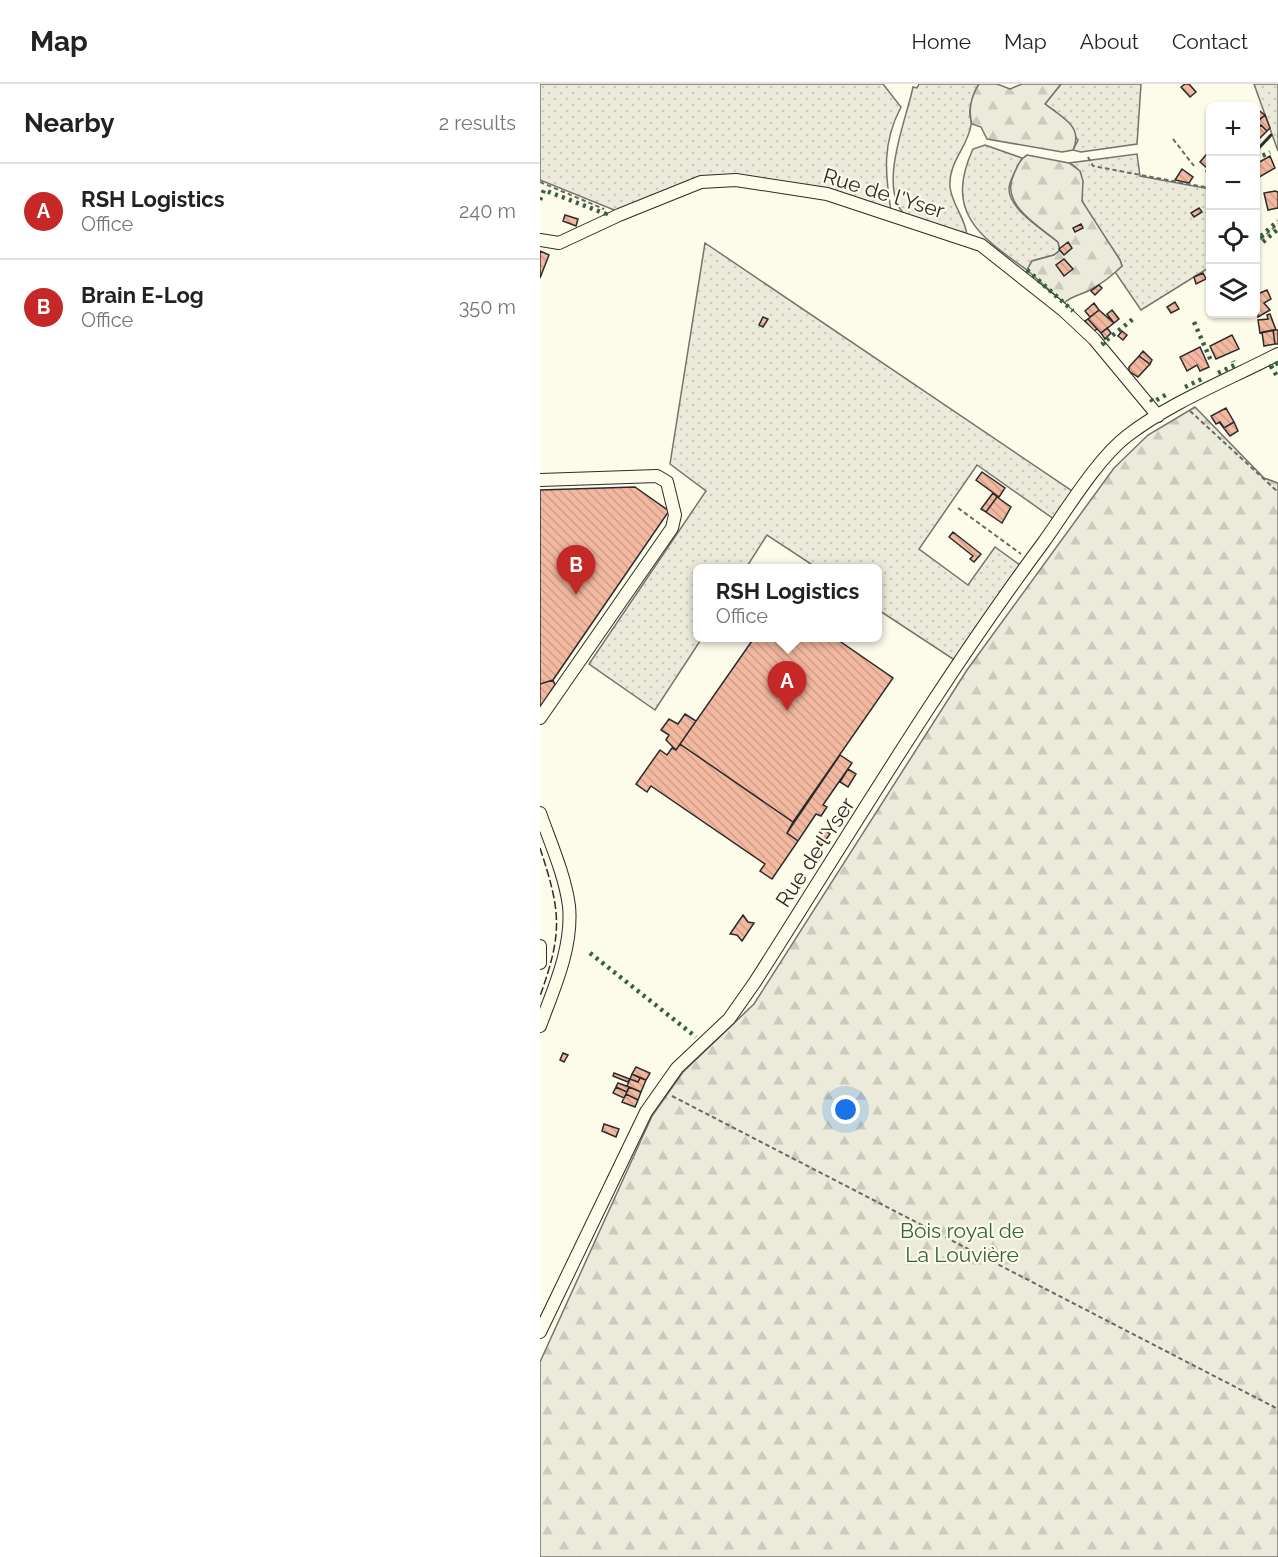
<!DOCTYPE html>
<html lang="en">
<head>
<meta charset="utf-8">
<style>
  :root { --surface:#fff; --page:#f2f2f2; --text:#222; --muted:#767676; --line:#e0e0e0; --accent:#c62828 }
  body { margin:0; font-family:Raleway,sans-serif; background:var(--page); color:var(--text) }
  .controls { position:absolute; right:18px; top:18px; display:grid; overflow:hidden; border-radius:9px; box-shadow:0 2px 4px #0004 }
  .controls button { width:54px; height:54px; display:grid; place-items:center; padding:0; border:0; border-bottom:2px solid var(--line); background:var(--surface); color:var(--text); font:30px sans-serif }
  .you { position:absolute; left:306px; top:1026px; width:21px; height:21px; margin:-15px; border:4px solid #fff; border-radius:50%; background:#1a73e8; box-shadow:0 0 0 9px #1a73e833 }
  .badge { display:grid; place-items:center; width:39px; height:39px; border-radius:50%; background:var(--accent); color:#fff; font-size:20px; font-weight:700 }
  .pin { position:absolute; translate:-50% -50px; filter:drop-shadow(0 2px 3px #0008) }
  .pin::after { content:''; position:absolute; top:32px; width:21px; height:18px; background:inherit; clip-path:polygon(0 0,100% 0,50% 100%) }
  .popup { position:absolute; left:153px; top:480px; width:189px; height:78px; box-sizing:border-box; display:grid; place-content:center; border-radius:9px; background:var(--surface); filter:drop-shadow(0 2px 4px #0005); font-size:20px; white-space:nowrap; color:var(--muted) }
  .popup b { font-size:22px; color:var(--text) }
  .popup::after { content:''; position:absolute; left:50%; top:100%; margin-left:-12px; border:12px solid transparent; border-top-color:var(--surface) }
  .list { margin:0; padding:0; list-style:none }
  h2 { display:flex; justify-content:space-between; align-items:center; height:78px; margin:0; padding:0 24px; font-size:26px }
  h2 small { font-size:20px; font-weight:400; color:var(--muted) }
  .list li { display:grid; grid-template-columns:39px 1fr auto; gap:18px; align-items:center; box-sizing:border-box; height:96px; padding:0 24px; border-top:2px solid var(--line) }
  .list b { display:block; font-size:22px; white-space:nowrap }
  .list p { margin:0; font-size:20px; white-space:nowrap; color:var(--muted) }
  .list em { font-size:20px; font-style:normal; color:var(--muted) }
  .icon { flex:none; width:33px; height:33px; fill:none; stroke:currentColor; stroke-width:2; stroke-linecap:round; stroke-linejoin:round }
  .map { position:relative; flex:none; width:738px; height:1473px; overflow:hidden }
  header { display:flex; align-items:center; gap:36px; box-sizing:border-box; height:84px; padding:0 30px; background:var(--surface); border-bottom:2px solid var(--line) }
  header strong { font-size:28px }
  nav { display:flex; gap:33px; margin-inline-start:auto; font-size:21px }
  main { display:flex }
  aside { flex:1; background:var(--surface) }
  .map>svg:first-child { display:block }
</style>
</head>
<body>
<header>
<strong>Map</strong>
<nav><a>Home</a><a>Map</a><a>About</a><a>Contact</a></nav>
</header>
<main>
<aside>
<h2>Nearby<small>2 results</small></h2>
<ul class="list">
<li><span class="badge">A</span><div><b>RSH Logistics</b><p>Office</p></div><em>240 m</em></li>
<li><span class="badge">B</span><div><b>Brain E-Log</b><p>Office</p></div><em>350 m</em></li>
</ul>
</aside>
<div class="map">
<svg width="738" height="1473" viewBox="0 0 738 1473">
  <defs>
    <pattern id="grass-dots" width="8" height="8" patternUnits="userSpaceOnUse" patternTransform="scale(1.5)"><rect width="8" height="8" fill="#ecebdb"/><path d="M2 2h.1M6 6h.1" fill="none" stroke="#cbcabc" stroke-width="1.8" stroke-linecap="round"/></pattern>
    <pattern id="forest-firs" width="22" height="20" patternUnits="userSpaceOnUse" patternTransform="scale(1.5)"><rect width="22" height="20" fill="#ecebdb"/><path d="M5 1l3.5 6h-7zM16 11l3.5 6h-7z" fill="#cbcabc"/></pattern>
    <pattern id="building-back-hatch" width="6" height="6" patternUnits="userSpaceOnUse" patternTransform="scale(1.5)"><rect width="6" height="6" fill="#f2b8a0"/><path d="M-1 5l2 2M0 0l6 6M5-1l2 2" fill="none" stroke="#d09e8a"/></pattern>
  </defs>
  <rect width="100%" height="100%" fill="#fdfbea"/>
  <path fill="url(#grass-dots)" stroke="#74746e" stroke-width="1.5" d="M0,0H343L361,23C342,59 345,89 351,127L257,100L195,91L79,128L0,96Z
    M379,0H439C434,8 429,22 430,31C430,35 432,37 431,41C428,63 408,78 410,103C412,121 426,135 427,152C413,147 375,140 366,132C336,105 367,34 373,3L377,4Z
    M521,0H601L597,60L541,68L533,66L538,56L515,27L505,20Z
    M714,0H738V67Z
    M445,61L482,74C478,83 470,94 469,104C468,125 503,146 518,158L520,166L514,171L492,177L487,186C439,152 404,128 433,65Z
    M597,70L600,92L670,105V183L601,226L575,188L582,182L580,176C573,164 543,125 542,115C540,99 547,88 529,79Z
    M165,159L538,411L518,438L437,381L379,465L428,501L455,463L484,484L416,577L337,525V484H277L227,451L206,484H157V554H162L115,626L49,580L166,407L130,380Z"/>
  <path fill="url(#forest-firs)" stroke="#74746e" stroke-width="1.5" d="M439,0H457L470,5L482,0H521L505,20C521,33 544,42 533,66L522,68L447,55L441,43L432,40C428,27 431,12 439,0Z
    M487,71L529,79L540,87L543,97L542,117L580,176L582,182C573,191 561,200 550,206C541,211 533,211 524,219L487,186L492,177L514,171L520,166L518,158C498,141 459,120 474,90C477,83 480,75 487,71Z
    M655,323L724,394L738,399V1473H0V1278L112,1032L143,988L214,920L427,586L574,384L608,351Z"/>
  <path fill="url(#building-back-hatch)" stroke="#2b2b2b" stroke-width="1.5" d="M645,0H649L656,8L650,13L641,3Z
    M717,25L725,31L720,35L716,30Z
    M725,31L730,44L727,47L721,41L716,47V39Z
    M721,41L727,47L716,58V47Z
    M666,71L670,76V93L666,87L668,85L660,78Z
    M730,72L735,84L716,95V80Z
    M642,85L653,93L649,99L635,96Z
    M735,107L738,108V124L728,126L724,109Z
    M659,124L662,128L654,133L651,129Z
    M25,131L38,135L36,142L23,137Z
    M541,140L543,144L535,148L533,144Z
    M528,158L532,164L524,171L519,165Z
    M0,167L9,171L0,194Z
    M524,175L533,185L524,192L516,181Z
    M663,189L666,195L656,200L654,193Z
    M559,201L562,204L555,211L551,207Z
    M716,205L720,209L727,206L731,215L724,219L730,226L718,233Z
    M635,218L639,225L631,229L627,223Z
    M554,219L559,226L550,233L545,227Z
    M559,226L574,239L561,249L548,235Z
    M572,226L579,235L574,239L567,230Z
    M730,230L736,246L720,249L718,236L728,235L727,231Z
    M223,233L228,235L223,243L219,241Z
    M548,235L557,245L554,247L545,237Z
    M567,244L571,249L565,255L561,249Z
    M733,246H738V260H735Z
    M733,246L735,260L724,262L722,248Z
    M582,247L587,251L583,256L578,252Z
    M692,251L699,265L676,275L670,262Z
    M660,263L669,283L660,287L657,281L647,287L640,273Z
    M603,267L612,276L610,280L599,272Z
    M599,272L610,280L598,293L589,287V283Z
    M686,324L694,338L684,344L680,338L676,340L671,332Z
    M679,338L684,344L694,338L698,347L690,352Z
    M442,388L465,404L459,413L436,396Z
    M95,403L129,427L13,596L0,600V406Z
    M453,409L457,413L446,428L441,425Z
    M457,413L471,423L462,439L446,428Z
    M413,448L441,470L434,478L430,475L433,472L409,453Z
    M214,554H295L353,594L253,738L140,660Z
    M13,596L15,601L0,623V600Z
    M145,630L156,637L136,666L126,656L129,651L121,646L129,635L138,640Z
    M140,660L253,738L247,749L258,757L232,795L220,787L225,780L111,702L107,708L96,700L120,666L127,671L132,664L136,666Z
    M300,671L312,679L283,721L287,723L281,732L276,730L258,757L247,749Z
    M308,685L316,690L308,703L300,698Z
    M285,746L290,750L281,762L277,758Z
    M203,831L208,838L214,839L202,857L197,851L190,850Z
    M23,969L28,971L24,978L20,976Z
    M96,983L110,989L106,996L92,990Z
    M74,989L90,995L88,998L73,992Z
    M92,990L100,994L98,998L90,995Z
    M100,994L106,996L101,1008L87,1002L90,995L98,998Z
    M78,999L89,1003L87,1008L76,1003Z
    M76,1003L87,1008L84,1014L73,1009Z
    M89,1003L101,1008L98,1016L86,1010Z
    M86,1010L98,1016L95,1023L82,1018Z
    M64,1040L79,1045L76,1053L62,1047Z"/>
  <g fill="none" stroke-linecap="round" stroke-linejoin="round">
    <g stroke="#2b2b2b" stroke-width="14">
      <path id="minor" d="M0,156L19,159L79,131L161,98L196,96L287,110L441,161L523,226L554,255L618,332
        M0,396L117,392L127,398L135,431L132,444L0,634
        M0,729C10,758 25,791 29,822C33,863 14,904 0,942
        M0,862V879
        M0,1248L106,1028L137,984L189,935L215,898C309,751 399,599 503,459C526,427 557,375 587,352C631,318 688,296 738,270"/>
    </g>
    <path stroke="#6a6964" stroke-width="2" stroke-dasharray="4.5 3" stroke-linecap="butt" d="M633,55L654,82
      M548,73L553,82L670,104
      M0,98L64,125
      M716,149L721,155L738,140
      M650,327L738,408
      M418,424L481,470
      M132,1012L738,1325"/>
    <use href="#minor" stroke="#fdfbea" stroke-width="12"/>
    <path stroke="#34623c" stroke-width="4.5" stroke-dasharray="3 4.5" stroke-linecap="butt" d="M716,75L730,68
      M0,116L4,106L66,130L63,132
      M667,130L670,127
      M716,146L721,152L738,137
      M723,158L738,145
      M487,186L533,227
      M654,238L672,279
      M565,261L563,259L593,235
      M738,279L731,282L738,294
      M678,289L695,281L693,277
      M645,303L664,294
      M611,315L613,318L629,309
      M50,869L156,953"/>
    <path stroke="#2b2b2b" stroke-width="1.5" stroke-dasharray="8 3" stroke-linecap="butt" d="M0,764C21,828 23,848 0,912"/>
    <path stroke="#2b2b2b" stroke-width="3" d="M716,67L731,51"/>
  </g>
  <g text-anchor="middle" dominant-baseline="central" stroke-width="4.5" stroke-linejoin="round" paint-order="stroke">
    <g font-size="21" fill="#2b2b2b" stroke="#fdfbea">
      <text transform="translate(344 109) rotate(17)">Rue de l'Yser</text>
      <text transform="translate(275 768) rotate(-57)">Rue de l'Yser</text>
    </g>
    <g font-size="21" fill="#34623c" stroke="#fdfbea">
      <text x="422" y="1146">Bois royal de<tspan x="422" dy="24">La Louvière</tspan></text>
    </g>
  </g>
</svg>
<div class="controls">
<button>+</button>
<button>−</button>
<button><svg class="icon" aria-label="locate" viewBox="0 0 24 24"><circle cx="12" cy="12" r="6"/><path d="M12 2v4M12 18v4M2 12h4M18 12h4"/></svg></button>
<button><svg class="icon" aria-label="layers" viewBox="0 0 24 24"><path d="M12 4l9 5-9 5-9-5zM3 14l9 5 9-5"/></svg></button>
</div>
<div class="you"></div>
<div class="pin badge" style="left:247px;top:627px">A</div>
<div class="popup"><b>RSH Logistics</b>Office</div>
<div class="pin badge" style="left:36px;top:511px">B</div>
</div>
</main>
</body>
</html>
